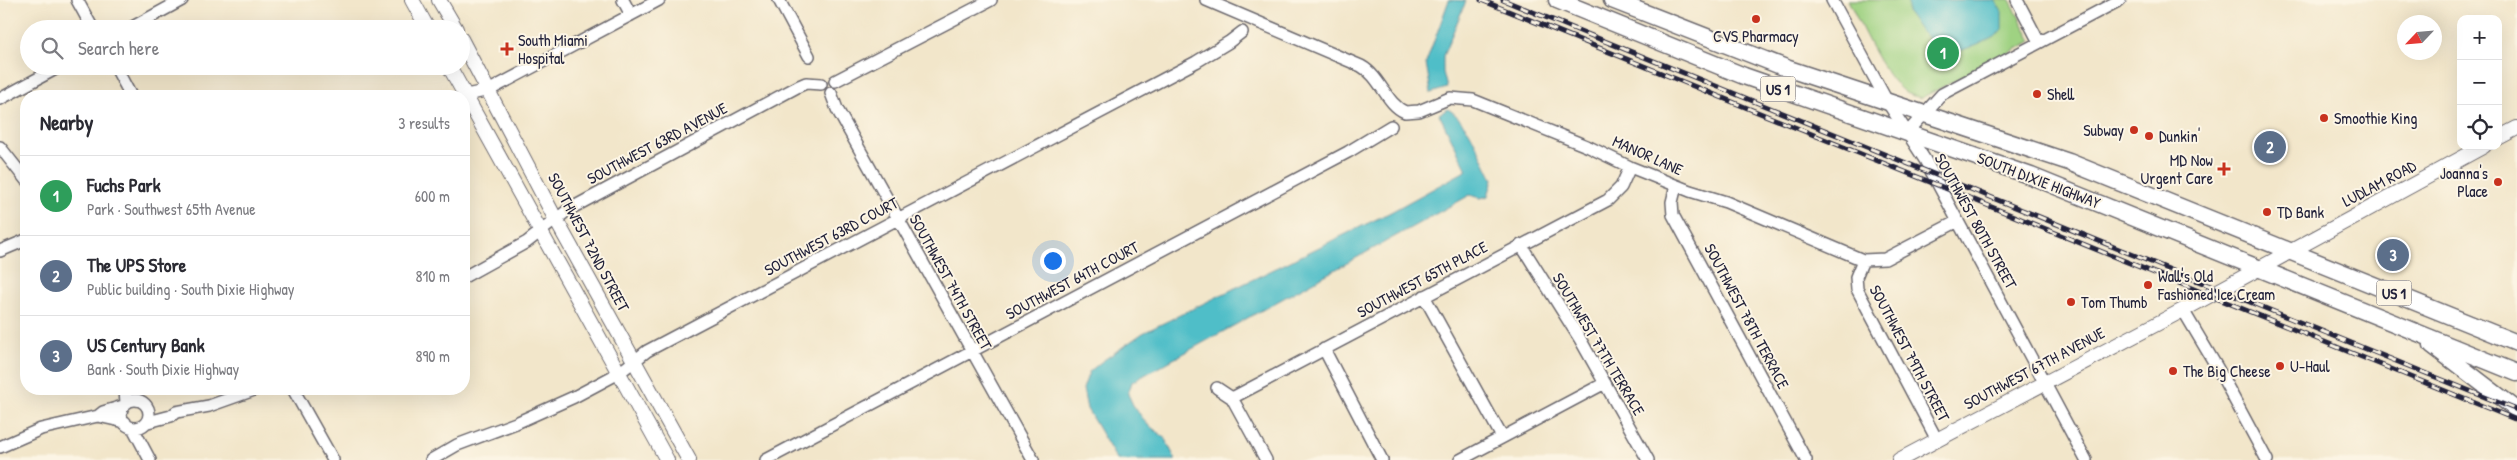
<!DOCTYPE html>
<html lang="en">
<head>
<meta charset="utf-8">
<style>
  :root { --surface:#fff; --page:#f7f7f7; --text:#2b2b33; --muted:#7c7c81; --line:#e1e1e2; --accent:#0f766e }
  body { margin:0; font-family:"Patrick Hand",sans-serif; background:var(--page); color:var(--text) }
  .controls { position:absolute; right:15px; top:15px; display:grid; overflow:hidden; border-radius:10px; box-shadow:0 5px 20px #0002 }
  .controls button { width:45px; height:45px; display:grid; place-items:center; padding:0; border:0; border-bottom:1px solid var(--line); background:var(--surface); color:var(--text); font:25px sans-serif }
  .compass { position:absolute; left:2397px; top:15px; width:45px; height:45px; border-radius:50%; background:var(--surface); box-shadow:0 5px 20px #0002; rotate:244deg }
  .you { position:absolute; left:1052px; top:260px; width:18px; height:18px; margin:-12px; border:4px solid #fff; border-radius:50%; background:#1a73e8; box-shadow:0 0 0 8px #1a73e833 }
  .badge { display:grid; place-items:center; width:32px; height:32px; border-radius:50%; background:var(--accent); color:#fff; font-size:16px; font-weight:700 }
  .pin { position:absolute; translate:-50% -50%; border:2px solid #fff; box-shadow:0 1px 5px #0006 }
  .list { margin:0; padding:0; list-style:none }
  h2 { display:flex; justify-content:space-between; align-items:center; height:65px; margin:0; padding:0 20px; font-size:21px }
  h2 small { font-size:16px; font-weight:400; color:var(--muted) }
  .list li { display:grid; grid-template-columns:32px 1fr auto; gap:15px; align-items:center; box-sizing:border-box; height:80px; padding:0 20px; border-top:1px solid var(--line) }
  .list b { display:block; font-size:19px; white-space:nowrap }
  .list p { margin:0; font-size:16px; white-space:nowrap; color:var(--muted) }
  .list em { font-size:16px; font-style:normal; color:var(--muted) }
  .icon { flex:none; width:28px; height:28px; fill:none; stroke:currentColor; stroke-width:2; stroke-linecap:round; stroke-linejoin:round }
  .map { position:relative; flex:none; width:2517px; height:460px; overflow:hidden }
  .search { position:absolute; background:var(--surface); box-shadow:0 5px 20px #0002; left:20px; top:20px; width:450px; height:55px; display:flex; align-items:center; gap:12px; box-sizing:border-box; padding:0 18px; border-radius:28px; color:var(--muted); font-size:19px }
  .panel { position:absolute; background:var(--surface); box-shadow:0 5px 20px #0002; left:20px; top:90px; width:450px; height:305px; border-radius:20px }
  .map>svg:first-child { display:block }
</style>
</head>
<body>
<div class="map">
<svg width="2517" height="460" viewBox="0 0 2517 460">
  <rect width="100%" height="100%" fill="#fcf5e5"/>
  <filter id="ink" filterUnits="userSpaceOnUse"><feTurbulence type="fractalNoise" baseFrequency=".02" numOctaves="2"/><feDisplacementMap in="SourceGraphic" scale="10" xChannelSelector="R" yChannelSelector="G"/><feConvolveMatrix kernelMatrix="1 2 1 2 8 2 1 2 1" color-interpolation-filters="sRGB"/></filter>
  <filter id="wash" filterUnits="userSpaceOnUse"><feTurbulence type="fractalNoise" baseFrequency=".0096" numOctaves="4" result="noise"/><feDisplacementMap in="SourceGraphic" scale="20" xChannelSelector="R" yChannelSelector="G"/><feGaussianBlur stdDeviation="1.12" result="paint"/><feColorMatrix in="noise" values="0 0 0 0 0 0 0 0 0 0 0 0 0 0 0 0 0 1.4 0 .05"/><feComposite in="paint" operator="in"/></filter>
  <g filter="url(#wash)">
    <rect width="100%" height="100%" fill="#f2e6ca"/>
    <path fill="#9fd282" stroke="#607a5e" d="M1848,0H2010L2032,41L1921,98C1915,96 1907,95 1903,91C1880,71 1862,27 1848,0Z"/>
    <path fill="#50bec8" stroke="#397082" d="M1449,0L1466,1L1443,56V72L1447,88L1431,93L1426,63Z
      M1908,0H1995L2002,12V29L1995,37L1960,51L1953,53L1941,51L1921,32L1908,13Z
      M1448,109C1470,123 1481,157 1493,179L1488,196L1481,198L1470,195L1132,382L1128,394L1133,405L1147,424L1164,437L1176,460H1117L1087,409L1083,389L1089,372L1101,362L1143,333L1389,213L1467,170L1439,114Z"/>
  </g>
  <g filter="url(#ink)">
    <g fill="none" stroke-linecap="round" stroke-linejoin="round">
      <g stroke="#6b676d" stroke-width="14">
        <path id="minor" d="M77,0L93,29
          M623,0L631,15
          M779,0L809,56
          M1206,0L1361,66C1381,77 1386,104 1405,112L1419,111L1450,98L1473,100L1589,147L1630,167L1690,191L1726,202L1863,260L1885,259L1958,221
          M1832,0L1888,103L1925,160L2086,460
          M2017,0L2039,42
          M129,29L182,0
          M115,66L131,96
          M835,81L991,0
          M831,93L837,109L1033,460
          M466,95L490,90L499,85L659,0
          M0,99L61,66
          M1907,133L1942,94L2120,0
          M0,147L26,180
          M1676,186L1672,202L1673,215L1806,460
          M1521,245L1580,339L1648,460
          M0,251L26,240
          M1863,260L1856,277L1857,289L1937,440
          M464,277L527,242L568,210L799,86L806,83L821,84
          M1424,296L1502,437
          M2183,310L2218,369L2267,460
          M1324,349L1382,460
          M1217,388L1232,398L1266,460
          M125,389L126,403
          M293,389L333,460
          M1232,398L1608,200L1621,187L1630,167
          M121 414a14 14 0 1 1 28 0a14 14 0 1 1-28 0Z
          M98,416L125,422
          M148,422L171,416L176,412L209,406L257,389
          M133,428L150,460
          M0,447L41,429L98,416L103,412L123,406
          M431,460L457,445L516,423L574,397L619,373L647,351L1196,62L1229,42L1242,32
          M766,460L1348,152L1391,126
          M1460,460L1605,383"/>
      </g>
      <g stroke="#6b676d" stroke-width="16">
        <path id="major" d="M412,0L428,29
          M439,0L456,29
          M461,39L556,220L689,460
          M449,66L667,460
          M2498,138L2517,128
          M1899,460L2183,310L2484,146"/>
      </g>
      <g stroke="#6b676d" stroke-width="19">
        <path id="highway" d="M1557,0L1744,76L2031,176L2517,373
          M1612,0L1786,68L2069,162L2517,343
          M2432,345L2517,410"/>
      </g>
      <use href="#minor" stroke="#fff" stroke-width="11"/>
      <use href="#major" stroke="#fff" stroke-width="14"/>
      <use href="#highway" stroke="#fff" stroke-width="16"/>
      <g stroke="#22223b" stroke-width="5">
        <path id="rail" d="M1481,0L2517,420
          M1503,0L2517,410"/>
      </g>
      <use href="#rail" stroke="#fcf5e5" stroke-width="3" stroke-dasharray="9" stroke-linecap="butt"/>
    </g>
  </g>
  <g fill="#c8321e" stroke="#fcf5e5" stroke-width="2">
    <circle cx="1756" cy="19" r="5"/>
    <path d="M504.5 41.5h5v5h5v5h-5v5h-5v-5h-5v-5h5z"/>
    <circle cx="2037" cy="94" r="5"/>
    <circle cx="2324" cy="118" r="5"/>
    <circle cx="2134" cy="130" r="5"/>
    <circle cx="2149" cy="136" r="5"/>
    <path d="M2221.5 161.5h5v5h5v5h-5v5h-5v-5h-5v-5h5z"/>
    <circle cx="2498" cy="182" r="5"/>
    <circle cx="2267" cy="212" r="5"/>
    <circle cx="2148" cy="285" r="5"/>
    <circle cx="2071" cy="302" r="5"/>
    <circle cx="2280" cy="366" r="5"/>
    <circle cx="2173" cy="371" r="5"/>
  </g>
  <g text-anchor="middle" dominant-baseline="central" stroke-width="4" stroke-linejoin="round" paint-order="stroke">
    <g fill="#fcf5e5" stroke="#63616e" stroke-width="1">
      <rect x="1760.5" y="76.5" width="35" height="25" rx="4"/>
      <rect x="2376.5" y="280.5" width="35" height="25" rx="4"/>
    </g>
    <g font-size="15" font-weight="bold" fill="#22223b">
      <text x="1778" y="89">US 1</text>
      <text x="2394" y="293">US 1</text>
    </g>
    <g font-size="16" fill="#22223b" stroke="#fcf5e5" text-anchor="start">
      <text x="1756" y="36" text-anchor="middle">CVS Pharmacy</text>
      <text x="518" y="40">South Miami<tspan x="518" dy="18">Hospital</tspan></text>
      <text x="2047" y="94">Shell</text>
      <text x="2334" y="118">Smoothie King</text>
      <text x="2124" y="130" text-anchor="end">Subway</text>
      <text x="2159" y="136">Dunkin'</text>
      <text x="2213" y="160" text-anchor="end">MD Now<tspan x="2213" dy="18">Urgent Care</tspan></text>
      <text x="2488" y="173" text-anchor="end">Joanna's<tspan x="2488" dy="18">Place</tspan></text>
      <text x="2277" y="212">TD Bank</text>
      <text x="2158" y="276">Wall's Old<tspan x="2158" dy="18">Fashioned Ice Cream</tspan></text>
      <text x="2081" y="302">Tom Thumb</text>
      <text x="2290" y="366">U-Haul</text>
      <text x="2183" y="371">The Big Cheese</text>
    </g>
    <g font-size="16" fill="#22223b" stroke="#fcf5e5">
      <text transform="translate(657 143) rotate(-28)">SOUTHWEST 63RD AVENUE</text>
      <text transform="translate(1648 155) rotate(24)">MANOR LANE</text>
      <text transform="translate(2039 180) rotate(21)">SOUTH DIXIE HIGHWAY</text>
      <text transform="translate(2379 183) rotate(-28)">LUDLAM ROAD</text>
      <text transform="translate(1976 221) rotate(61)">SOUTHWEST 80TH STREET</text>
      <text transform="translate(831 236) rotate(-28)">SOUTHWEST 63RD COURT</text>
      <text transform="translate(589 242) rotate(62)">SOUTHWEST 72ND STREET</text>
      <text transform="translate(1422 279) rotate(-28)">SOUTHWEST 65TH PLACE</text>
      <text transform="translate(1072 280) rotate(-28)">SOUTHWEST 64TH COURT</text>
      <text transform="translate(951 282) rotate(61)">SOUTHWEST 74TH STREET</text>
      <text transform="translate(1747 316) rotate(62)">SOUTHWEST 78TH TERRACE</text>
      <text transform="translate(1599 344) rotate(59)">SOUTHWEST 77TH TERRACE</text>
      <text transform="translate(1910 353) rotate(62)">SOUTHWEST 79TH STREET</text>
      <text transform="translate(2034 368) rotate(-28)">SOUTHWEST 67TH AVENUE</text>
    </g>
  </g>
</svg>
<div class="controls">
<button>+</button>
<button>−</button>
<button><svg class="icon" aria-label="locate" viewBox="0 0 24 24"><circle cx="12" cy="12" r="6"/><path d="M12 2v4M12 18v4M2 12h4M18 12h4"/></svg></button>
</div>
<svg class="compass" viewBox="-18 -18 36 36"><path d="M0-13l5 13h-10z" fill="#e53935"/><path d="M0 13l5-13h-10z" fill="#7c7c81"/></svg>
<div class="you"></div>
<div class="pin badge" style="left:1943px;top:53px;background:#2e9e5b">1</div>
<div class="pin badge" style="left:2270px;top:147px;background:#5c6f8a">2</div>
<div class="pin badge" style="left:2393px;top:255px;background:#5c6f8a">3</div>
<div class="search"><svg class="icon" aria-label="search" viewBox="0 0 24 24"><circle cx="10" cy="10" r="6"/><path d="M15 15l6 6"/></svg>Search here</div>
<section class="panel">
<h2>Nearby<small>3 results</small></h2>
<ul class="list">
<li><span class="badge" style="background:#2e9e5b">1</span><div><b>Fuchs Park</b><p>Park · Southwest 65th Avenue</p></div><em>600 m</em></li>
<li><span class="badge" style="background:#5c6f8a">2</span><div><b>The UPS Store</b><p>Public building · South Dixie Highway</p></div><em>810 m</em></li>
<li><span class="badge" style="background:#5c6f8a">3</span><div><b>US Century Bank</b><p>Bank · South Dixie Highway</p></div><em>890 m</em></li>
</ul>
</section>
</div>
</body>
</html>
